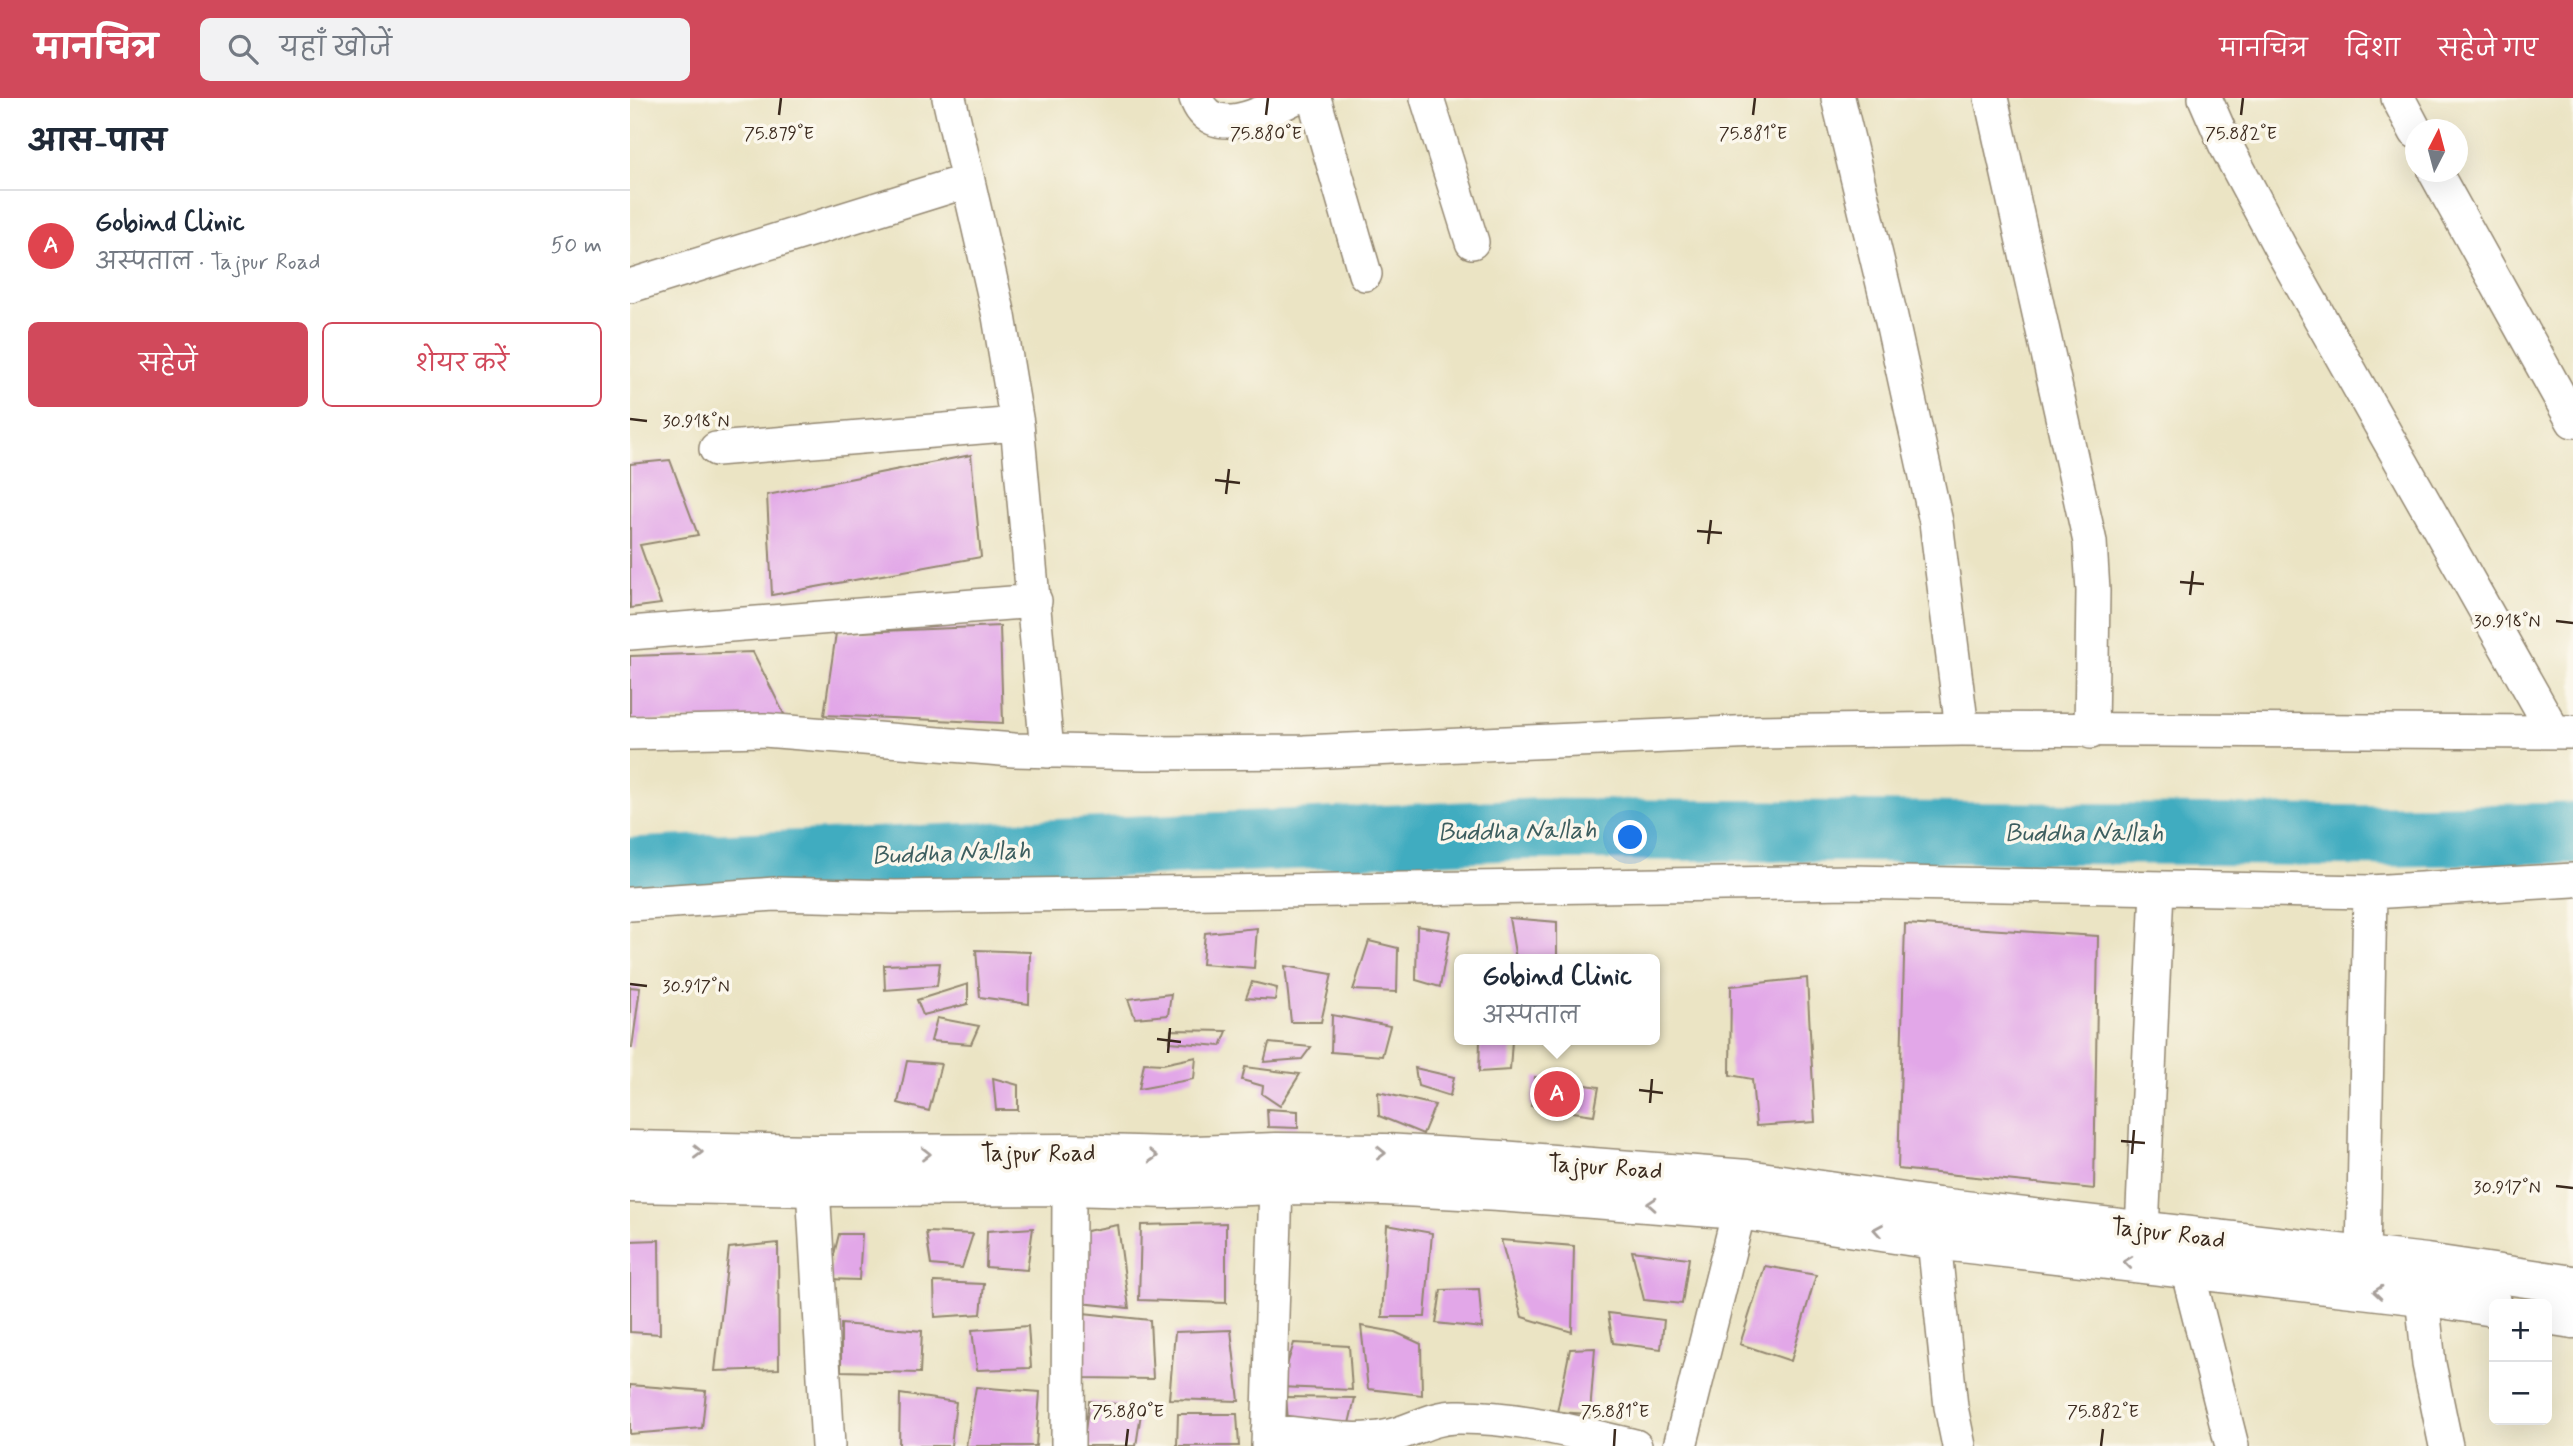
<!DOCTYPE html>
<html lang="hi">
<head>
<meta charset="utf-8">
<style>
  :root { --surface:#fff; --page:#f2f2f3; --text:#1f2937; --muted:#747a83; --line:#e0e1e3; --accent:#d1495b }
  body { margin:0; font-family:Mynerve,"Playpen Sans Deva",sans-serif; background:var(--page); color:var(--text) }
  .controls { position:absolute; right:21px; bottom:21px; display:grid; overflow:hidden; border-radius:10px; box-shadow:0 7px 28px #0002 }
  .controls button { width:63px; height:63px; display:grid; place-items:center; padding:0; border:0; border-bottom:2px solid var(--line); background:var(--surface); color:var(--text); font:35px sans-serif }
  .compass { position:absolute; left:1775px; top:21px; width:63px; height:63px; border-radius:50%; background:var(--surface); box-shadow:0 7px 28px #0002; rotate:6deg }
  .you { position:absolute; left:1001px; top:740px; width:24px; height:24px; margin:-18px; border:5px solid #fff; border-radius:50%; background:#1a73e8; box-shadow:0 0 0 10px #1a73e833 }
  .badge { display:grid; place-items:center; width:46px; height:46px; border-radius:50%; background:var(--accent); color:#fff; font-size:23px; font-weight:700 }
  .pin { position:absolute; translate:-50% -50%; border:4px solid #fff; box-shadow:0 2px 7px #0006 }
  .popup { position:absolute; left:824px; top:856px; width:206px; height:91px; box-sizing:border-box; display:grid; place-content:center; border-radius:10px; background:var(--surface); filter:drop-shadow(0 2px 5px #0005); font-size:23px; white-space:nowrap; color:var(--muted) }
  .popup b { font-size:26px; color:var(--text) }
  .popup::after { content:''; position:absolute; left:50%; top:100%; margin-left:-14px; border:14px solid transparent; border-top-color:var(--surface) }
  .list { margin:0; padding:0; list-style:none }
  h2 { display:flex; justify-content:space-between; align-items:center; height:91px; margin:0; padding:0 28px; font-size:30px }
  h2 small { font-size:23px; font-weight:400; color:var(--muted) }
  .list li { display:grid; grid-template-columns:46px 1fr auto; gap:21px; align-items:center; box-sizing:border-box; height:112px; padding:0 28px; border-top:2px solid var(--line) }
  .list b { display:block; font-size:26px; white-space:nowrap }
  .list p { margin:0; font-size:23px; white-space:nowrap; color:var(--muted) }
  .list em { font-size:23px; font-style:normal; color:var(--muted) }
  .actions { display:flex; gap:14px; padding:21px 28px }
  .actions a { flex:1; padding:16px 0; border:2px solid var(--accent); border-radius:10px; text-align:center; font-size:24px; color:var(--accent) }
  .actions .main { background:var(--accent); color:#fff }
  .icon { flex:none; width:38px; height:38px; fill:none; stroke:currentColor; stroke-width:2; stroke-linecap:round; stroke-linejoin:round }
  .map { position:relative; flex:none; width:1943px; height:1348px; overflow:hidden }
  header { display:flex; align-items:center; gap:42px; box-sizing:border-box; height:98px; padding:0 35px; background:var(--accent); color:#fff }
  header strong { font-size:33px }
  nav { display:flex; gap:38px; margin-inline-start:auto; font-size:24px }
  .search { width:490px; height:63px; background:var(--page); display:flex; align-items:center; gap:18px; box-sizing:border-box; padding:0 24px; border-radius:10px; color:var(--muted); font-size:26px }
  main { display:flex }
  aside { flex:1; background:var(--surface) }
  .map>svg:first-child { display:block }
</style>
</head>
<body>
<header>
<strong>मानचित्र</strong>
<div class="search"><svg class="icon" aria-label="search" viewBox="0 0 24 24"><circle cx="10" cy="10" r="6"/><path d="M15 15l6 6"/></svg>यहाँ खोजें</div>
<nav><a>मानचित्र</a><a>दिशा</a><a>सहेजे गए</a></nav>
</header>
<main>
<aside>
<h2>आस-पास<small></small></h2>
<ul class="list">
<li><span class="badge" style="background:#e0444e">A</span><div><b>Gobind Clinic</b><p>अस्पताल · Tajpur Road</p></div><em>50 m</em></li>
</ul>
<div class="actions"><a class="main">सहेजें</a><a>शेयर करें</a></div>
</aside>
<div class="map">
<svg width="1943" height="1348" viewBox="0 0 1943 1348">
  <rect width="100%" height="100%" fill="#fbf7ec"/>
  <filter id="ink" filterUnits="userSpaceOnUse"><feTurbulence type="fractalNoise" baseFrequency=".0143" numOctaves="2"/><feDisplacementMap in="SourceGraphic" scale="14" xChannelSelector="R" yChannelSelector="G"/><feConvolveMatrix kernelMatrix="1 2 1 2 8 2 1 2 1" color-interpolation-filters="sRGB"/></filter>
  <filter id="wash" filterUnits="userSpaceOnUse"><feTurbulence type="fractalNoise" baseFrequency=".00686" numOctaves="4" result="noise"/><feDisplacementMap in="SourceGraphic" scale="28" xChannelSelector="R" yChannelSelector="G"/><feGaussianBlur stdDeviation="1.57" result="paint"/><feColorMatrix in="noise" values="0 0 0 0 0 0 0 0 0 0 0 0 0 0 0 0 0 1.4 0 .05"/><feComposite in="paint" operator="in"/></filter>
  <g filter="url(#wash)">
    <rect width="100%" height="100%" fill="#ebe4c4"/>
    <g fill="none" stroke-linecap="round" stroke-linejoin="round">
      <path stroke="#41acc0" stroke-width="61" d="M0,770L903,731L1769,738L1943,735"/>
    </g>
    <g id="blocks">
      <path fill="#e2a7e8" d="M341,357L351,459L142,497L137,397Z
        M40,362L68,437L10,447L31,506L0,510V366Z
        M370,528L373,625L194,617L206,535Z
        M123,554L156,620L0,623V558Z
        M879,820L927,824V861H886Z
        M1275,826L1468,838L1464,1091L1268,1071Z
        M787,828L820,833L810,889L786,882Z
        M627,830L624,870L572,866L575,835Z
        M739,843L768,850L767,894L723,892Z
        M346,852L400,854L399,906L350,899Z
        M310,865L307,888L255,892L254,867Z
        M655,868L702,876L691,924H661Z
        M1177,880L1185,1024L1126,1028L1122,981L1100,977L1101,888Z
        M622,884L647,890L645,902L616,900Z
        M338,886V906L293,917L287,902Z
        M0,889L10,890L2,950H0Z
        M541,896L538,917L505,920L498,901Z
        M702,917L760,928L752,958L701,954Z
        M307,920L349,928L341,946L301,943Z
        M541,932L597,933L591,948L540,944Z
        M850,942H882L880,972L849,974Z
        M639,945L681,949L672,961L634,964Z
        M566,959L564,981L509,991L514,965L533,966Z
        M277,963L311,966L299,1013L268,1005Z
        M615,969L670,976L650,1008L632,996L633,988L612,982Z
        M785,970L824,979L820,998L788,988Z
        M905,979L969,989L964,1017L901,1008Z
        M363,980L388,987V1012H366Z
        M748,994L805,1007L793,1036L749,1018Z
        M637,1011L668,1013V1030L638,1029Z
        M596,1125V1205L509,1202L511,1127Z
        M488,1127L499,1210L451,1205V1134Z
        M757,1127L802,1135L795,1219H752Z
        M403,1130L397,1172L356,1169L357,1133Z
        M296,1134L343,1136L332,1170L301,1167Z
        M209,1136H232L229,1182L198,1181Z
        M29,1142L30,1236L0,1234V1143Z
        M871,1142L944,1148L942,1234L892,1219Z
        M148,1145L149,1271L85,1273L99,1150Z
        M1002,1153L1059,1160L1052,1206L1014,1202Z
        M1135,1168L1186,1177L1161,1263L1110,1246Z
        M304,1184L354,1186L351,1216L305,1219Z
        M849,1191L852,1230L806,1225L811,1192Z
        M453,1215L520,1222L523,1281L454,1280Z
        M978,1215L1034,1222L1031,1251L983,1245Z
        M211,1226L292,1233L290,1275L211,1273Z
        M398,1228L401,1270L347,1272L342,1232Z
        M731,1228L765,1234L791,1246L792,1297L738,1291Z
        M601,1232L609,1303L539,1301L545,1234Z
        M664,1245L719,1248L722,1292L650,1289Z
        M965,1250L960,1316L927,1314L940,1251Z
        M0,1287L76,1293L72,1330L0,1336Z
        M346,1289L410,1294L406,1348H336Z
        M270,1296L326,1304L321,1348H269Z
        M656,1299L725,1300L718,1330L658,1322Z
        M459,1303L512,1309L506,1348H453Z
        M548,1316H607L609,1348H547Z"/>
    </g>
  </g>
  <g filter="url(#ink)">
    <use href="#blocks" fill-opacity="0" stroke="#938771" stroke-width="2"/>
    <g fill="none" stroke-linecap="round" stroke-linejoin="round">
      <g stroke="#938771" stroke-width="36">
        <path id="street" d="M319,0L369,218L387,326L417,653
          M566,0C581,44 636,14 664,0
          M684,0L735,176
          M797,0L842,144
          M1208,0L1261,219L1306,424L1332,631
          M1361,0L1460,444L1463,493L1461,634
          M1575,0L1595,46L1651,151L1924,634
          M1768,0L1786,34
          M1805,74L1943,323
          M0,188L337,83
          M86,351L387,326
          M0,535L405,503
          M0,635L134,632L384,652L515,655L674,654L1127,634L1332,631L1943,634
          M0,806L145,796L265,799L1221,784L1740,794L1943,782
          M183,1089L198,1348
          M1512,1133L1527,791
          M1304,1142L1321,1309L1329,1348
          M1733,1159L1740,794
          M1557,1171L1602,1348
          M1792,1198L1799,1266L1816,1348
          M638,1333C676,1336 718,1346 755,1339C779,1335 801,1319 826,1319C887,1318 946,1335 1005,1348
          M438,1348L439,1088
          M638,1348L646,1087
          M1050,1348L1115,1089"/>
      </g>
      <g stroke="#938771" stroke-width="41">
        <path id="secondary" d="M0,1052L183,1056L440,1055L538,1058L646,1054L755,1055L871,1062L1117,1081L1308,1109L1796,1165L1943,1187
          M0,1085L183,1089L439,1088L538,1091L646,1087L754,1088L869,1094L1109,1112L1304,1142L1792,1198L1864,1209
          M1917,1217L1943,1221"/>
      </g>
      <use href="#street" stroke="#fff" stroke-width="33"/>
      <use href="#secondary" stroke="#fff" stroke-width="38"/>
    </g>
    <defs><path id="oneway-chevron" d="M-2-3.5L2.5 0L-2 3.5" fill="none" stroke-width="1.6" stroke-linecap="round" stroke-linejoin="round" transform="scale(1.75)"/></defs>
    <g stroke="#a79f9a">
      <use href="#oneway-chevron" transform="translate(68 1054) rotate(1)"/>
      <use href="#oneway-chevron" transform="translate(751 1055) rotate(1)"/>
      <use href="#oneway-chevron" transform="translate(296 1056)"/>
      <use href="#oneway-chevron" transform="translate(523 1058) rotate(2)"/>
      <use href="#oneway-chevron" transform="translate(1022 1106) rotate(-176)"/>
      <use href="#oneway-chevron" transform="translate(1248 1132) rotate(-170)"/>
      <use href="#oneway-chevron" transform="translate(1498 1164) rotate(-173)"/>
      <use href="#oneway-chevron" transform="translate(1748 1194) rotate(-175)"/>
    </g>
  </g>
  <path fill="none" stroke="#3b2a1e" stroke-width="2.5" d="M149,17L151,0M636,17L638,0M1123,17L1125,0M1611,17L1613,0M0,321L17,323M585,382L610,385M596,396L599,371M1067,433L1092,435M1078,446L1081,422M1550,484L1574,486M1560,497L1563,473M1926,523L1943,525M0,886L17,888M527,941L551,944M538,955L540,930M1009,992L1033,995M1020,1005L1022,981M1491,1043L1515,1045M1502,1056L1504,1032M1926,1088L1943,1090M496,1348L498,1331M984,1348L985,1331M1471,1348L1473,1331"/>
  <g text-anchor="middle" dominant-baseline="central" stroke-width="7" stroke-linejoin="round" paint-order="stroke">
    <g font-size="24" fill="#3b2a1e" stroke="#fbf7ec">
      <text x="408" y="1056">Tajpur Road</text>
      <text transform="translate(975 1070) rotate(4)">Tajpur Road</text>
      <text transform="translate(1538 1136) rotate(7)">Tajpur Road</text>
    </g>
    <g font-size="26" font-style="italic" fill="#3d5e5f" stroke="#fbf7ec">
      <text transform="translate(887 734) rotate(-1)">Buddha Nallah</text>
      <text x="1454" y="736">Buddha Nallah</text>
      <text transform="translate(321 756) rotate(-2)">Buddha Nallah</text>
    </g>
  </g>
  <g font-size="18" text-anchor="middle" fill="#3b2a1e" stroke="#fbf7ec" stroke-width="7" stroke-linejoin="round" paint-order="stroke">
    <text x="149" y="41">75.879°E</text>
    <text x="636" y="41">75.880°E</text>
    <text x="1123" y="41">75.881°E</text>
    <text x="1611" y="41">75.882°E</text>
    <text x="66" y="329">30.918°N</text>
    <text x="1877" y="529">30.918°N</text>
    <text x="66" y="894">30.917°N</text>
    <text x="1877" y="1095">30.917°N</text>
    <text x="498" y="1319">75.880°E</text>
    <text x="985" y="1319">75.881°E</text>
    <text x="1473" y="1319">75.882°E</text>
  </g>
</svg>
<div class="controls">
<button>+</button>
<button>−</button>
</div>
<svg class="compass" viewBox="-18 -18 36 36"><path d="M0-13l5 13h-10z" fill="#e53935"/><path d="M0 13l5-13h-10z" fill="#747a83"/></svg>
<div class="you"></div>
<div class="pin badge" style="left:927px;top:996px;background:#e0444e">A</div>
<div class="popup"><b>Gobind Clinic</b>अस्पताल</div>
</div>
</main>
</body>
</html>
